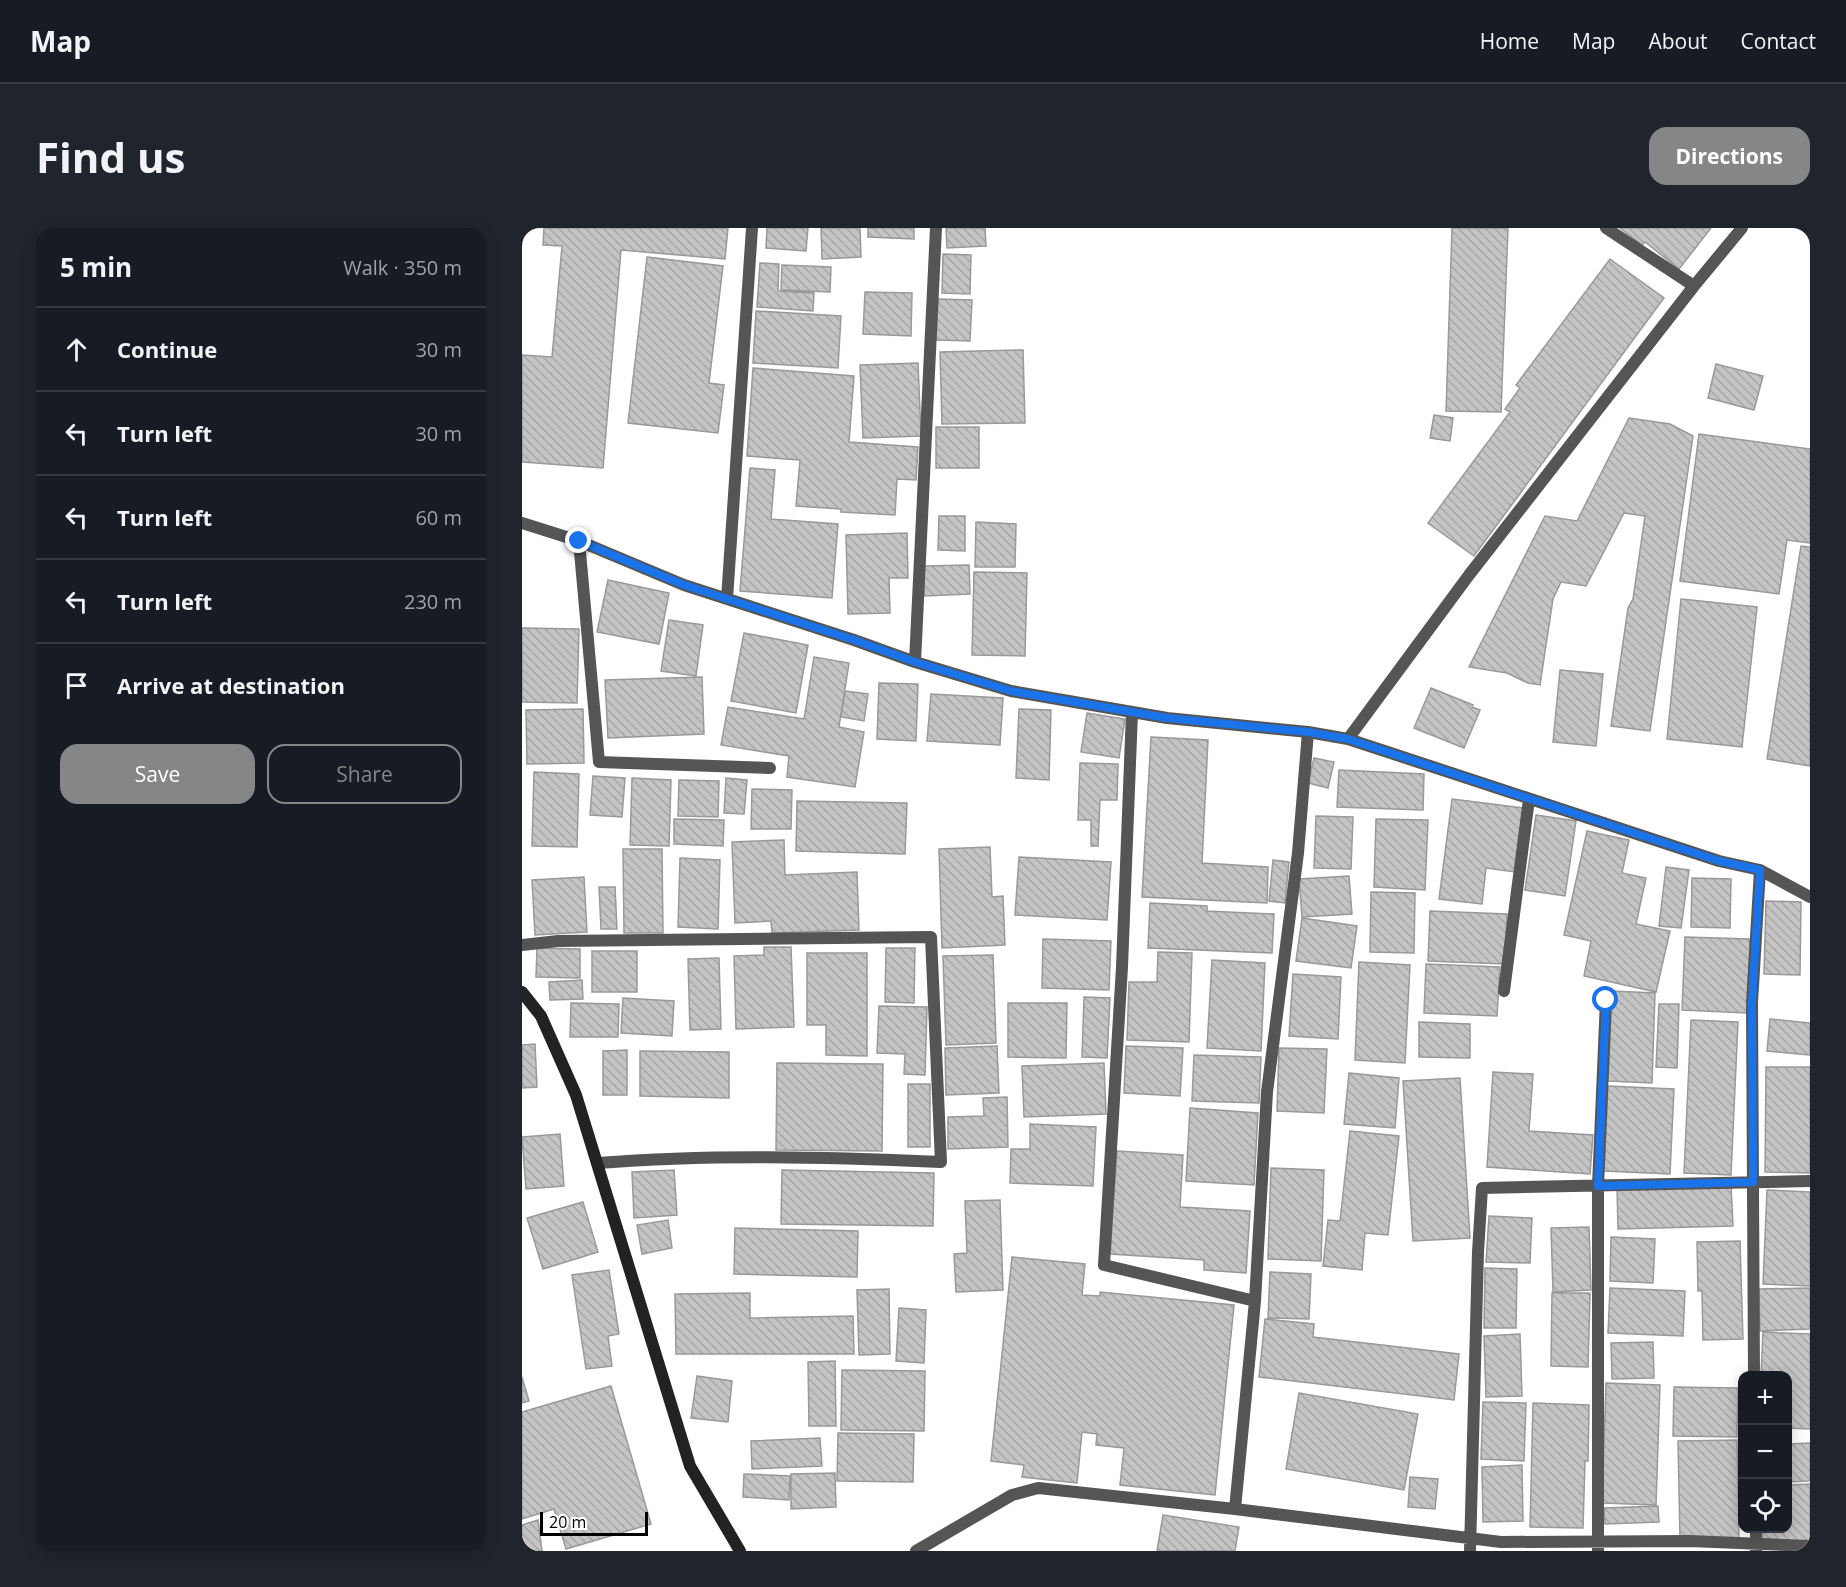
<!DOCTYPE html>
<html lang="en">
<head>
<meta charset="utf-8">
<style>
  :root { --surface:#171b24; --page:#20242c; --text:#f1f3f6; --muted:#9ea1a6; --line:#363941; --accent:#858687 }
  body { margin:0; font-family:"Open Sans",sans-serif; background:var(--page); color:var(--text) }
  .controls { position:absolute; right:18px; bottom:18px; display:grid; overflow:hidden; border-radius:12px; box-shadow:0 3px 15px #0003 }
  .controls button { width:54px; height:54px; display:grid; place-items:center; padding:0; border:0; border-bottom:2px solid var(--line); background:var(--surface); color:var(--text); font:30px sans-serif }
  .scale { position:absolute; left:18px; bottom:15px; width:108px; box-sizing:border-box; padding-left:6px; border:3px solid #000; border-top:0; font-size:16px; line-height:21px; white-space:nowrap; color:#000; -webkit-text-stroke:4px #fff; paint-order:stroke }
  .stop { position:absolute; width:18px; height:18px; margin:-14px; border:4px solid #1a73e8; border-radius:50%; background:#fff }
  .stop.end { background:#1a73e8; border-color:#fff; box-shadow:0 2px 6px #0008 }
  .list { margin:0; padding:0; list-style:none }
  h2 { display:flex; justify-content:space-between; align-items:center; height:78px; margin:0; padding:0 24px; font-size:26px }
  h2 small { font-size:20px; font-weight:400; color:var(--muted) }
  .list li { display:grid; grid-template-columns:39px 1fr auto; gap:18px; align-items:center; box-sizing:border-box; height:84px; padding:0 24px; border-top:2px solid var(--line) }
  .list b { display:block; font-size:22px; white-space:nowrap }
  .list em { font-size:20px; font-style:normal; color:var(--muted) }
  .actions { display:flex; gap:12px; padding:18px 24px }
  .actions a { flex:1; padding:14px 0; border:2px solid var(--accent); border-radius:18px; text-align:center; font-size:21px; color:var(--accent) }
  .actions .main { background:var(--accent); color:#fff }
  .icon { flex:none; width:33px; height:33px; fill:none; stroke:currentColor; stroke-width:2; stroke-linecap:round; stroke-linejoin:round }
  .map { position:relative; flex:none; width:1288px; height:1323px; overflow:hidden; border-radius:18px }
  header { display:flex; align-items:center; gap:36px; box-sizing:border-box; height:84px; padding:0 30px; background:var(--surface); border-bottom:2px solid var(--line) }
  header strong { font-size:28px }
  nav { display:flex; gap:33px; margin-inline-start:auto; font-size:21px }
  .intro { display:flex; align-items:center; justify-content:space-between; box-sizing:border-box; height:144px; padding:0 36px }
  h1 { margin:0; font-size:42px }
  .button { padding:15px 27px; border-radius:18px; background:var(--accent); color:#fff; font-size:21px; font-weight:700 }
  main { display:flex; gap:36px; padding:0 36px }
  aside { flex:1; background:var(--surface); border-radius:18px; box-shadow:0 3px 15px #0003 }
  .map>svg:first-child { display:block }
</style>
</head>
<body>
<header>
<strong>Map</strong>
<nav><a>Home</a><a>Map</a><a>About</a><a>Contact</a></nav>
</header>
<div class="intro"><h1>Find us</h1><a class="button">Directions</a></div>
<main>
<aside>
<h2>5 min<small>Walk · 350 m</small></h2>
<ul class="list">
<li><svg class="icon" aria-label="ahead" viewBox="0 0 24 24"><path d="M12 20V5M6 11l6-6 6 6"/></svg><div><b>Continue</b></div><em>30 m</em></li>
<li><svg class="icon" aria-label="left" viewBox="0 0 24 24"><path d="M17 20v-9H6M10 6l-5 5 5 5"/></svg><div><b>Turn left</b></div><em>30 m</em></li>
<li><svg class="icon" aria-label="left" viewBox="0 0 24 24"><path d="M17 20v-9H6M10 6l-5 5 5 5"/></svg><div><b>Turn left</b></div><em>60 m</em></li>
<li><svg class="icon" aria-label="left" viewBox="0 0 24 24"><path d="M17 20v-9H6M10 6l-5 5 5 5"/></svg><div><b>Turn left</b></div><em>230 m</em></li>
<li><svg class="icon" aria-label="arrive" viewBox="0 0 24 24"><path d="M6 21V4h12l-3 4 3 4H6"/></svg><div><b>Arrive at destination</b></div></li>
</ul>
<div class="actions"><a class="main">Save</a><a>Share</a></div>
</aside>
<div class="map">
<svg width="1288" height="1323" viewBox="0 0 1288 1323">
  <defs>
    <pattern id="building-back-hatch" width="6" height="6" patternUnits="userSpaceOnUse" patternTransform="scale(1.5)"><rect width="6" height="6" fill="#c4c4c4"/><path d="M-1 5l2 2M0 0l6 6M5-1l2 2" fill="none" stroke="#a7a7a7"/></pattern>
  </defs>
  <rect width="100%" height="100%" fill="#fff"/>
  <path fill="url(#building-back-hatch)" stroke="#999" stroke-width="1.5" d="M22,0H206L203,31L99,22L81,240L0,234V127L30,129L40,18L21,17Z
    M245,0H286L284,23L244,20Z
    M299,0H338L339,29L300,31Z
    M346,0H392V11L346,9Z
    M424,0H463L464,18L425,20Z
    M930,0H986L979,184L924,183Z
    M1098,0H1189L1157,41L1123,14L1120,17Z
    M421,26L449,27L448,66L420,65Z
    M125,29L201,38L187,155L202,157L196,205L106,195Z
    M1088,31L1142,70L952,328L906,295L988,184L983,181L998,160L994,157Z
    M238,35L257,36L256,63L292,65L291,83L235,79Z
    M260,37L309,39L308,64L259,62Z
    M343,64L390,65L389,108L341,106Z
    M416,71L450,72L448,113L414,112Z
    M234,83L319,88L316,140L231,135Z
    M501,122L503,195L420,196L418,124Z
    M396,135L399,208L341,210L338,137Z
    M1194,136L1241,148L1232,182L1186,170Z
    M231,140L332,148L327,214L396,219L394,252L375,251L373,287L319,284V281L274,278L278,232L225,228Z
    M912,187L931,190L928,213L908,210Z
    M1107,190L1148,196L1171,208L1128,503L1089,498L1106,380L1111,371L1123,288L1102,285L1064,358L1039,354L1031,371L1018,457L1006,455L985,445L947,439L1023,288L1055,293Z
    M414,199H457V240H414Z
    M1177,206L1288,221V315L1265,312L1257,366L1158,353Z
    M228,240L253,242L249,291L316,296L310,370L218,363Z
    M417,288H443V323L416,322Z
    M454,294L494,296L493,339H453Z
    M385,305L386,350H367L368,385L326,386L324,307Z
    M1279,318L1288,319V538L1245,531Z
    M447,337L448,366L402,368V338Z
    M452,344L505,345L503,428L450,427Z
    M86,352L147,365L137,416L75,404Z
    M1159,371L1235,379L1220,519L1145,511Z
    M147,392L181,397L174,448L139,443Z
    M0,400L57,401L55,475L0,474Z
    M222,405L286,417L274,485L209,473Z
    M292,429L327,435L317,499L342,504L333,559L265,549L267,528L199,517L206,479L282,491Z
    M1038,442L1081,446L1074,518L1031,514Z
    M180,449L182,506L86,510L83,452Z
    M357,455L396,456L394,513L355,511Z
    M909,460L951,477L950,479L958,482L942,520L892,500Z
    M323,463L346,466L342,493L319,489Z
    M409,466L481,470L478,517L405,513Z
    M61,481L62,535L5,536L4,482Z
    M497,481L529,482L527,552L494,550Z
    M565,485L603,491L597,530L559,524Z
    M629,509L686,512L680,635L746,639L745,675L620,669Z
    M792,530L812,534L806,560L786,555Z
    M558,535L596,536L595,572H578L576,618H569V592H556Z
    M817,542L902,546L901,582L815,579Z
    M12,544L57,546L55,619L10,618Z
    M71,548L103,550L100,589L68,587Z
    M110,550L149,552L147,618L108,617Z
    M204,550L225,552L222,586L202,585Z
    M157,552L197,553L196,589L156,588Z
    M230,561L270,562L269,601H229Z
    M930,571L1001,580L993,644L964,640L960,676L917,671Z
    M275,573L385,575L383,626L274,623Z
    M1014,587L1054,593L1043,668L1003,662Z
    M794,588L831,589L829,641L792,640Z
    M152,591L202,592L201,618L152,616Z
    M854,591L906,592L903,662L852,659Z
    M1065,603L1107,612L1100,645L1124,650L1114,696L1148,703L1134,764L1062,748L1069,713L1042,707Z
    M262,612L263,647L335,644L337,702L250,705L249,693L213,695L210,614Z
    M468,619L470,669L481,668L483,717L420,720L417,621Z
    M101,621H140L141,705H102Z
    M497,629L589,634L585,692L493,687Z
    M158,630L198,632L196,701L156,699Z
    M751,632L767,634L763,675L747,673Z
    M1144,639L1167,642L1159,700L1137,698Z
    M827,648L830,686L780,689L777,651Z
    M62,649L65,704L13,707L10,652Z
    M1170,650L1209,651L1208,700L1169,699Z
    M77,659H93L95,701H79Z
    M849,664L893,665L892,725L848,724Z
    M1244,673L1279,674L1278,747L1242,746Z
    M628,675L685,678V683L752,686L750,725L626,720Z
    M908,683L985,686L983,736L906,733Z
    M780,690L835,698L829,740L774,733Z
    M1163,709L1228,711L1225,785L1160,782Z
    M521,711L589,713L587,762L520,760Z
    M242,719H269L272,799L214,801L212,728L242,727Z
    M15,720L58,721V750L14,749Z
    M364,720H393L392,775L363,774Z
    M70,723H115V764H70Z
    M636,724L670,725L667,814L605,812L607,754H635Z
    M285,725H345V828L304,827V797H285Z
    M471,727L474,815L424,817L421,728Z
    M197,730L199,801L168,802L166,731Z
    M690,732L743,735L739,823L685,820Z
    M837,734L888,737L883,835L833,832Z
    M904,736L978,739L975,788L902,785Z
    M771,746L819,749L816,811L767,808Z
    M60,752L61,771L28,772L27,754Z
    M1090,763L1133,765L1130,855L1086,853Z
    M562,769L588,770L585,830L560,829Z
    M101,770L152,773L150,808L99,805Z
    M49,775L97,776L96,809H48Z
    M486,775H545L544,830L486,829Z
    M1137,776H1157L1155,840L1134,839Z
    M357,778L405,779L403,847L382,846L383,826L355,825Z
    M1248,791L1288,795V827L1245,823Z
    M1169,792L1216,794L1209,947L1162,945Z
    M897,794L948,796V830L897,829Z
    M13,816L15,859L0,860V817Z
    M475,818L477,865L424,867L423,820Z
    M604,818L661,820L658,868L602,865Z
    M757,820L805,821L802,885L755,883Z
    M105,822V867H81V823Z
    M118,823L207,824V870L118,868Z
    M672,827L739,829L737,875L670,873Z
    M255,835L361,836L360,923L254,922Z
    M582,835L584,886L502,889L500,838Z
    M1244,839H1288V945L1243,944Z
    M971,844L1011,846L1007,903L1071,907L1068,946L965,939Z
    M827,845L877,850L873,900L822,896Z
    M938,850L948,1010L891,1013L881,853Z
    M386,856H408V919H386Z
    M1086,858L1152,861L1148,946L1082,943Z
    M485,869L486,919L426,921V889L462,888L461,870Z
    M668,880L736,885L732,957L664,953Z
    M508,896L574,899L571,958L488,955L489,921H508Z
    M828,903L877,908L866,1007L843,1005L840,1042L801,1038L806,992L818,993Z
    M38,906L42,958L4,961L0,909Z
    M595,923L661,927L658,979L728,983L724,1045L682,1042V1032L588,1026Z
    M749,940L802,942L799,1033L746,1031Z
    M152,942L155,987L112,990L110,944Z
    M260,942L412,945L411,998L259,996Z
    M1209,957L1211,998L1096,1001L1095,960Z
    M1245,962L1288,964V1058L1241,1056Z
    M478,972L481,1062L434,1064L432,1026L445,1025L443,973Z
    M61,974L76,1024L21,1041L5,990Z
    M967,988L1010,990L1008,1035L964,1034Z
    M146,992L150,1020L120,1026L115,997Z
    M1067,999L1069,1062L1031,1064L1029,1000Z
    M213,1000L336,1003L335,1049L212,1046Z
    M1089,1009L1133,1011L1131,1055L1088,1053Z
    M1218,1013L1221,1111L1181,1112L1180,1063H1176L1175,1014Z
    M490,1029L563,1036L560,1067L578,1068V1064L712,1077L693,1267L598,1257L602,1220L574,1217L575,1206L560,1204L555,1255L500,1249L502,1237L469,1233Z
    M963,1040L995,1041L994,1100H962Z
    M87,1042L97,1106L86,1108L90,1138L64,1141L50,1047Z
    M748,1044L789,1046L787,1091L746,1090Z
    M1088,1060L1163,1063L1161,1108L1086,1105Z
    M1288,1060V1101L1238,1103L1237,1061Z
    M367,1061L368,1126L337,1127L335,1062Z
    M228,1065V1090L331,1088L332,1126H154L153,1066Z
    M1030,1065H1068L1066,1139L1029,1138Z
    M377,1080L404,1082L402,1135L374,1133Z
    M743,1091L792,1096L791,1109L937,1126L932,1172L737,1149Z
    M1241,1104L1288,1106V1201L1266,1200V1148H1239Z
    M998,1106L1000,1168L964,1169L962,1108Z
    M1131,1114L1132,1150L1090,1151L1089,1115Z
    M313,1133L314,1198H287L286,1134Z
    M320,1142L403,1143L402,1203L319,1202Z
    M175,1148L210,1153L206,1194L169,1190Z
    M0,1149L7,1173L0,1175Z
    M1084,1155L1138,1157L1134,1277L1080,1275Z
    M89,1158L129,1296L44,1321L32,1281L0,1291V1184Z
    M1152,1159L1216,1160L1215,1209L1151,1208Z
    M777,1165L896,1186L882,1262L764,1241Z
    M961,1174L1004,1175L1002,1233L959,1231Z
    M1011,1175L1067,1177L1066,1233H1063L1061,1300L1008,1299Z
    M316,1205L392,1206L391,1254L315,1253Z
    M298,1210L300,1238L230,1241L229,1213Z
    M1215,1212L1217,1310L1158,1311L1156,1213Z
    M1288,1215V1253L1266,1254V1216Z
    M1000,1237L1001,1293L961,1294L960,1239Z
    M313,1245L314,1279L269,1281V1246Z
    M222,1246L268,1248L267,1272L221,1269Z
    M888,1249L916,1251L913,1281L886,1279Z
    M1288,1256V1313L1241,1314V1300H1266V1257Z
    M1136,1278L1137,1294L1083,1296L1082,1280Z
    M641,1287L717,1299L713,1323H635Z
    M16,1292L20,1323H0V1297Z"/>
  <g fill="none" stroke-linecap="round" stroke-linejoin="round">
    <path stroke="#555" stroke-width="12" d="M1084,0L1172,58
      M0,295L57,313L162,357L332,412L393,434L489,463L645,490L786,504L826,511L1197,633L1238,642L1288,669
      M57,313L77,534L248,540
      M205,371L230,0
      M393,434L414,0
      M610,484L600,739L582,1037L733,1073
      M826,511L947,347L1172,58L1220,0
      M0,717L36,713L409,709L419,934C305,929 190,926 76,935
      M982,763L1007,571
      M1232,1148L1230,775L1238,642
      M713,1281L733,1073L745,864L776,625L786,504
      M1234,1300V1323
      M394,1323L490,1267L516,1260L713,1281L979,1314L1168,1313L1288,1318
      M948,1323L956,1024L960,960L1288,953
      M1076,1323V958L1084,772"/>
    <path stroke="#222" stroke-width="12" d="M0,764L19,788L54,867L168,1238L218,1323"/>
  </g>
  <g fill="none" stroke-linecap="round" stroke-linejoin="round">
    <path stroke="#1a73e8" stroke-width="8" d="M57,313L162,357L332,412L393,434L489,463L645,490L786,504L826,511L1197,633L1238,642L1230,775L1231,954L1076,958L1084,772"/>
  </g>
</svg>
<div class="controls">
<button>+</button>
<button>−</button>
<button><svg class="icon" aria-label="locate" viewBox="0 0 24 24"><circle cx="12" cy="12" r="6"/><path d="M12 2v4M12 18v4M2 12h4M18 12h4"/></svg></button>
</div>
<div class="scale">20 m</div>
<div class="stop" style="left:1084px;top:772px"></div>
<div class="stop end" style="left:57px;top:313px"></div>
</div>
</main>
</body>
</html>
